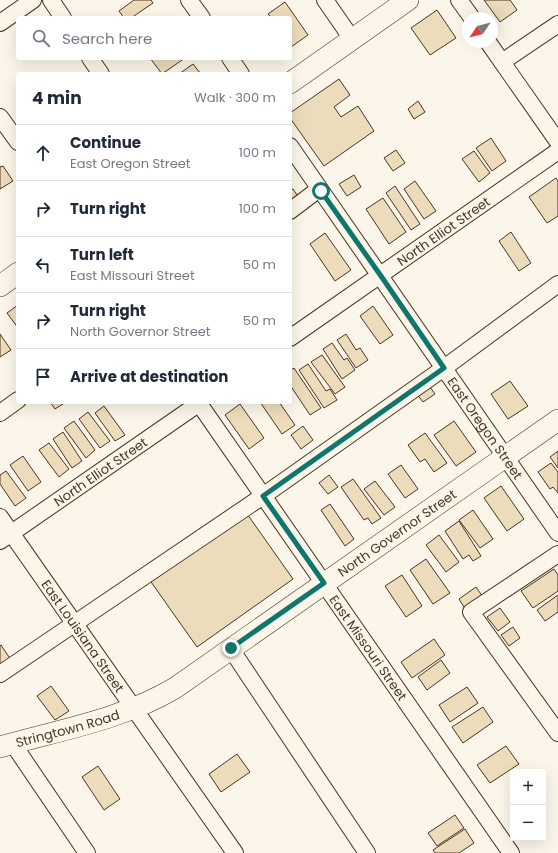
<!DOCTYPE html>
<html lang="en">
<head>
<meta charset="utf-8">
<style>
  :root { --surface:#fff; --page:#f2f2f3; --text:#1f2937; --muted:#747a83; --line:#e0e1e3 }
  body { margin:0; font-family:Poppins,sans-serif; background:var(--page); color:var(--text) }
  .controls { position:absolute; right:12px; bottom:12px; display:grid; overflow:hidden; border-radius:4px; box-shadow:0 4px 16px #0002 }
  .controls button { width:36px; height:36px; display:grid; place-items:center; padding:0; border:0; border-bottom:1px solid var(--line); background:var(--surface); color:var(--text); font:20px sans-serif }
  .compass { position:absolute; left:462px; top:12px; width:36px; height:36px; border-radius:50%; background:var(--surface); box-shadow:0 4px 16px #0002; rotate:235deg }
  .stop { position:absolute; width:12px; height:12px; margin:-9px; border:3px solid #0f766e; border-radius:50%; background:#fff }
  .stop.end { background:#0f766e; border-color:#fff; box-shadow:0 1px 4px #0008 }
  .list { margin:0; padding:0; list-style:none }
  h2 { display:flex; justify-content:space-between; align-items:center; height:52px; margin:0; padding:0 16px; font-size:17px }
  h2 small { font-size:13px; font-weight:400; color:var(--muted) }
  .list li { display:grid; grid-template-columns:26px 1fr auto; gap:12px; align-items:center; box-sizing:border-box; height:56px; padding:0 16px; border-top:1px solid var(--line) }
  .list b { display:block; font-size:15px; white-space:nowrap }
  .list p { margin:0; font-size:13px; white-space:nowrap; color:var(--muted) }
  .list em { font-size:13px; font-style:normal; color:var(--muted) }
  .icon { flex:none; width:22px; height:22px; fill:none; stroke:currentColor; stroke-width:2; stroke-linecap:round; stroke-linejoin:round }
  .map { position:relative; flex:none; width:558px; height:853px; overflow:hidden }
  .search { position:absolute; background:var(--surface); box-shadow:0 4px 16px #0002; left:16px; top:16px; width:276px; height:44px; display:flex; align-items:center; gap:10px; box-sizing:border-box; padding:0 14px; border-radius:4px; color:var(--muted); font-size:15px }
  .panel { position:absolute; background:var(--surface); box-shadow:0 4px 16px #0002; left:16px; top:72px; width:276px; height:332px; border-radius:4px }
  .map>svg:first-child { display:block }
</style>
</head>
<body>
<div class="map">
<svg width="558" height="853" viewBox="0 0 558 853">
  <rect width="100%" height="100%" fill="#fbf6e9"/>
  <path fill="#ecdcbc" stroke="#4a3520" d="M134,0H151L153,3L131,18H124L119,11Z
    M484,0H510L517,10L500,22Z
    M285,2L308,35L291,47L290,18H272L268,14Z
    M437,10L456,38L430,55L411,28Z
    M150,58H185L162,74Z
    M193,64L201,74H179Z
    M339,79L350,95L334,107L341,117L358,106L374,131L324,166L290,118V113Z
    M418,101L425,112L414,119L408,109Z
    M491,138L506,161L492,171L476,148Z
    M396,150L405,163L393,171L384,158Z
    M474,151L490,173L479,182L462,159Z
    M3,166L13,181L0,189V167Z
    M354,175L361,187L347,196L339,184Z
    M556,178L558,181V216L547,223L529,197Z
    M415,181L436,211L424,219L404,189Z
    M395,186L420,224L411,230L386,193Z
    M293,189L301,201L290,208V191Z
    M383,198L406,232L389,244L366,209Z
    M511,232L531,263L519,271L499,241Z
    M325,233L351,270L335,281L310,244Z
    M18,305V328L7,313Z
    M373,306L393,335L380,344L360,316Z
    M0,334L11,350L0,357Z
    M346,334L356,350L360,348L368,360L356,368L337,340Z
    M332,343L344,360L347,358L355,370L342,379L323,349Z
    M322,355L345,387L335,394L311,362Z
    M308,364L326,391L330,389L337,400L324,408L299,370Z
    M294,368L321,408L310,415L290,385V371Z
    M510,381L528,406L508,419L491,394Z
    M427,383L435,394L423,402L415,392Z
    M50,402H66L55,409Z
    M260,402H279L295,425L282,434Z
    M240,404L264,438L249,449L225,415Z
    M104,406L125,435L115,441L95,413Z
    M88,412L110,441L100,448L79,419Z
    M74,421L95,450L86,458L64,428Z
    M454,421L476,452L456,466L434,435Z
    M303,426L313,440L301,449L291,435Z
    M63,432L82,461L72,468L53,439Z
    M425,433L447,463L434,472L425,459L420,462L408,445Z
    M49,443L69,469L59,477L39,450Z
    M558,451V468L550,457Z
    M23,456L41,482L28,491L10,465Z
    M551,463L558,472V493L553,487L550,489L538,472Z
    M401,465L418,489L405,498L388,474Z
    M6,471L26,498L15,506L0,484V475Z
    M329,475L338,487L328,494L319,483Z
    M353,479L381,518L372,524L368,518L364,520L341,487Z
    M375,481L395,507L384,515L364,489Z
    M501,486L524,519L507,531L484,498Z
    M330,504L354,539L345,546L321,510Z
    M473,510L493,539L480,548L459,520Z
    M245,511L293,579L197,647L149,579Z
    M459,521L481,556L473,561L469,555L463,559L445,531Z
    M439,535L459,562L446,572L426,545Z
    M426,559L450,593L433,604L410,570Z
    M554,569L558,575V591L533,608L521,591Z
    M402,575L422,606L406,617L385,586Z
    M476,587L485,600L467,612L459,599Z
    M558,595V612L545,621L537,610Z
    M500,608L510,622L498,631L487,617Z
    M513,627L520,638L509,646L501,635Z
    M434,639L445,655L412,678L401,662Z
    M1,645L13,663L0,672V646Z
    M441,660L450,673L427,690L418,677Z
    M51,686L69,711L55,720L37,696Z
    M467,687L478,703L450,722L439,705Z
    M483,707L493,722L463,743L452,727Z
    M506,746L519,764L490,783L477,765Z
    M237,754L250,772L221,792L209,774Z
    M98,766L120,799L104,810L82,777Z
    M455,815L464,828L437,846L428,833Z
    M465,829L474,843L459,853H435L433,850Z"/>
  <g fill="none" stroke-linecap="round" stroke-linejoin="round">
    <g stroke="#4a3520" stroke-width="18">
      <g id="minor">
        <path d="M51,0L63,18"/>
        <path d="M189,0L202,18"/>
        <path d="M325,0L352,39"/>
        <path d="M459,0L472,18"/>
        <path d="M0,23L33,0"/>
        <path d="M488,42L558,142"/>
        <path d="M90,58L101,74"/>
        <path d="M230,58L241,74"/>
        <path d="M502,62L558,24"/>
        <path d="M0,117L18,142"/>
        <path id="s1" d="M290,146L558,533"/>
        <path d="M290,211L319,189"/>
        <path id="s2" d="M290,338L558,151"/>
        <path id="s3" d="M198,402L511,853"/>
        <path d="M0,413L18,400"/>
        <path id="s4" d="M0,517L235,853"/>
        <path id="s5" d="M0,541L201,402"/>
        <path d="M558,554L471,612L558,733"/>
        <path d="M231,649L367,853"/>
        <path d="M0,674L263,496L444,368L558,284"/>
        <path d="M13,744L87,853"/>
      </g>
    </g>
    <g stroke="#4a3520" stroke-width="22">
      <g id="major">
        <path d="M290,83L408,0"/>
        <path d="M0,286L18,273"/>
        <path id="s6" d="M0,747C59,730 121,720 175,688L558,420"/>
      </g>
    </g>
    <use href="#minor" stroke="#fbf6e9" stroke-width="16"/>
    <use href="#major" stroke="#fbf6e9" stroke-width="21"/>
  </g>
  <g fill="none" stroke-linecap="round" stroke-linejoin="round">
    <path stroke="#0f766e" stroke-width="5" d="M231,648L324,583L263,496L444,368L381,276L321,191"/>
  </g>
  <g text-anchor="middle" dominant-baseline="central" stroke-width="3" stroke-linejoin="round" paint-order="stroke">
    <g font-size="13" fill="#4a3520" stroke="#fbf6e9">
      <text stroke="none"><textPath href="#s2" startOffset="187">North Elliot Street</textPath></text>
      <text stroke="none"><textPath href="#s1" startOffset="343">East Oregon Street</textPath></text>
      <text stroke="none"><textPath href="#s5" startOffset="122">North Elliot Street</textPath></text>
      <text stroke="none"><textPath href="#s6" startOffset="456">North Governor Street</textPath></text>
      <text stroke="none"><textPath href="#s4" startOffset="145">East Louisiana Street</textPath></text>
      <text stroke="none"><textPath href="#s3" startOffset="299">East Missouri Street</textPath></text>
      <text stroke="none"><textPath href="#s6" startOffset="70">Stringtown Road</textPath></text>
    </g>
  </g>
</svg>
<div class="controls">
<button>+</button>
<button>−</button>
</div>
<svg class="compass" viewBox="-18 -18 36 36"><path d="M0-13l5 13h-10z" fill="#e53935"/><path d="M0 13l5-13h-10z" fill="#747a83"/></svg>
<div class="stop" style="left:321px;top:191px"></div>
<div class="stop end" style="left:231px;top:648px"></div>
<div class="search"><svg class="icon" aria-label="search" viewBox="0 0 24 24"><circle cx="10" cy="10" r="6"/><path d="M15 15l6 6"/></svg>Search here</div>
<section class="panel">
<h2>4 min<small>Walk · 300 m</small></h2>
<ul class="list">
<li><svg class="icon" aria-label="ahead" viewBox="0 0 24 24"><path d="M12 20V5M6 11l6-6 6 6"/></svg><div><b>Continue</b><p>East Oregon Street</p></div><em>100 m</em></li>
<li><svg class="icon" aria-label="right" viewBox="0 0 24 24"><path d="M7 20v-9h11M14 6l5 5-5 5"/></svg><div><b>Turn right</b></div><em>100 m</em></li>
<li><svg class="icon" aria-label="left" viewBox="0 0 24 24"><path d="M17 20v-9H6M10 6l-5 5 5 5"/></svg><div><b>Turn left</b><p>East Missouri Street</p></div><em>50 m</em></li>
<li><svg class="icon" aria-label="right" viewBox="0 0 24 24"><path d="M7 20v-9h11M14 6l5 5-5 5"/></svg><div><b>Turn right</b><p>North Governor Street</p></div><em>50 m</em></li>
<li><svg class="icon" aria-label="arrive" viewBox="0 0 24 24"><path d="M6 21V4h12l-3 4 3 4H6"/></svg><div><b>Arrive at destination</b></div></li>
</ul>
</section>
</div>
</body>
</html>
